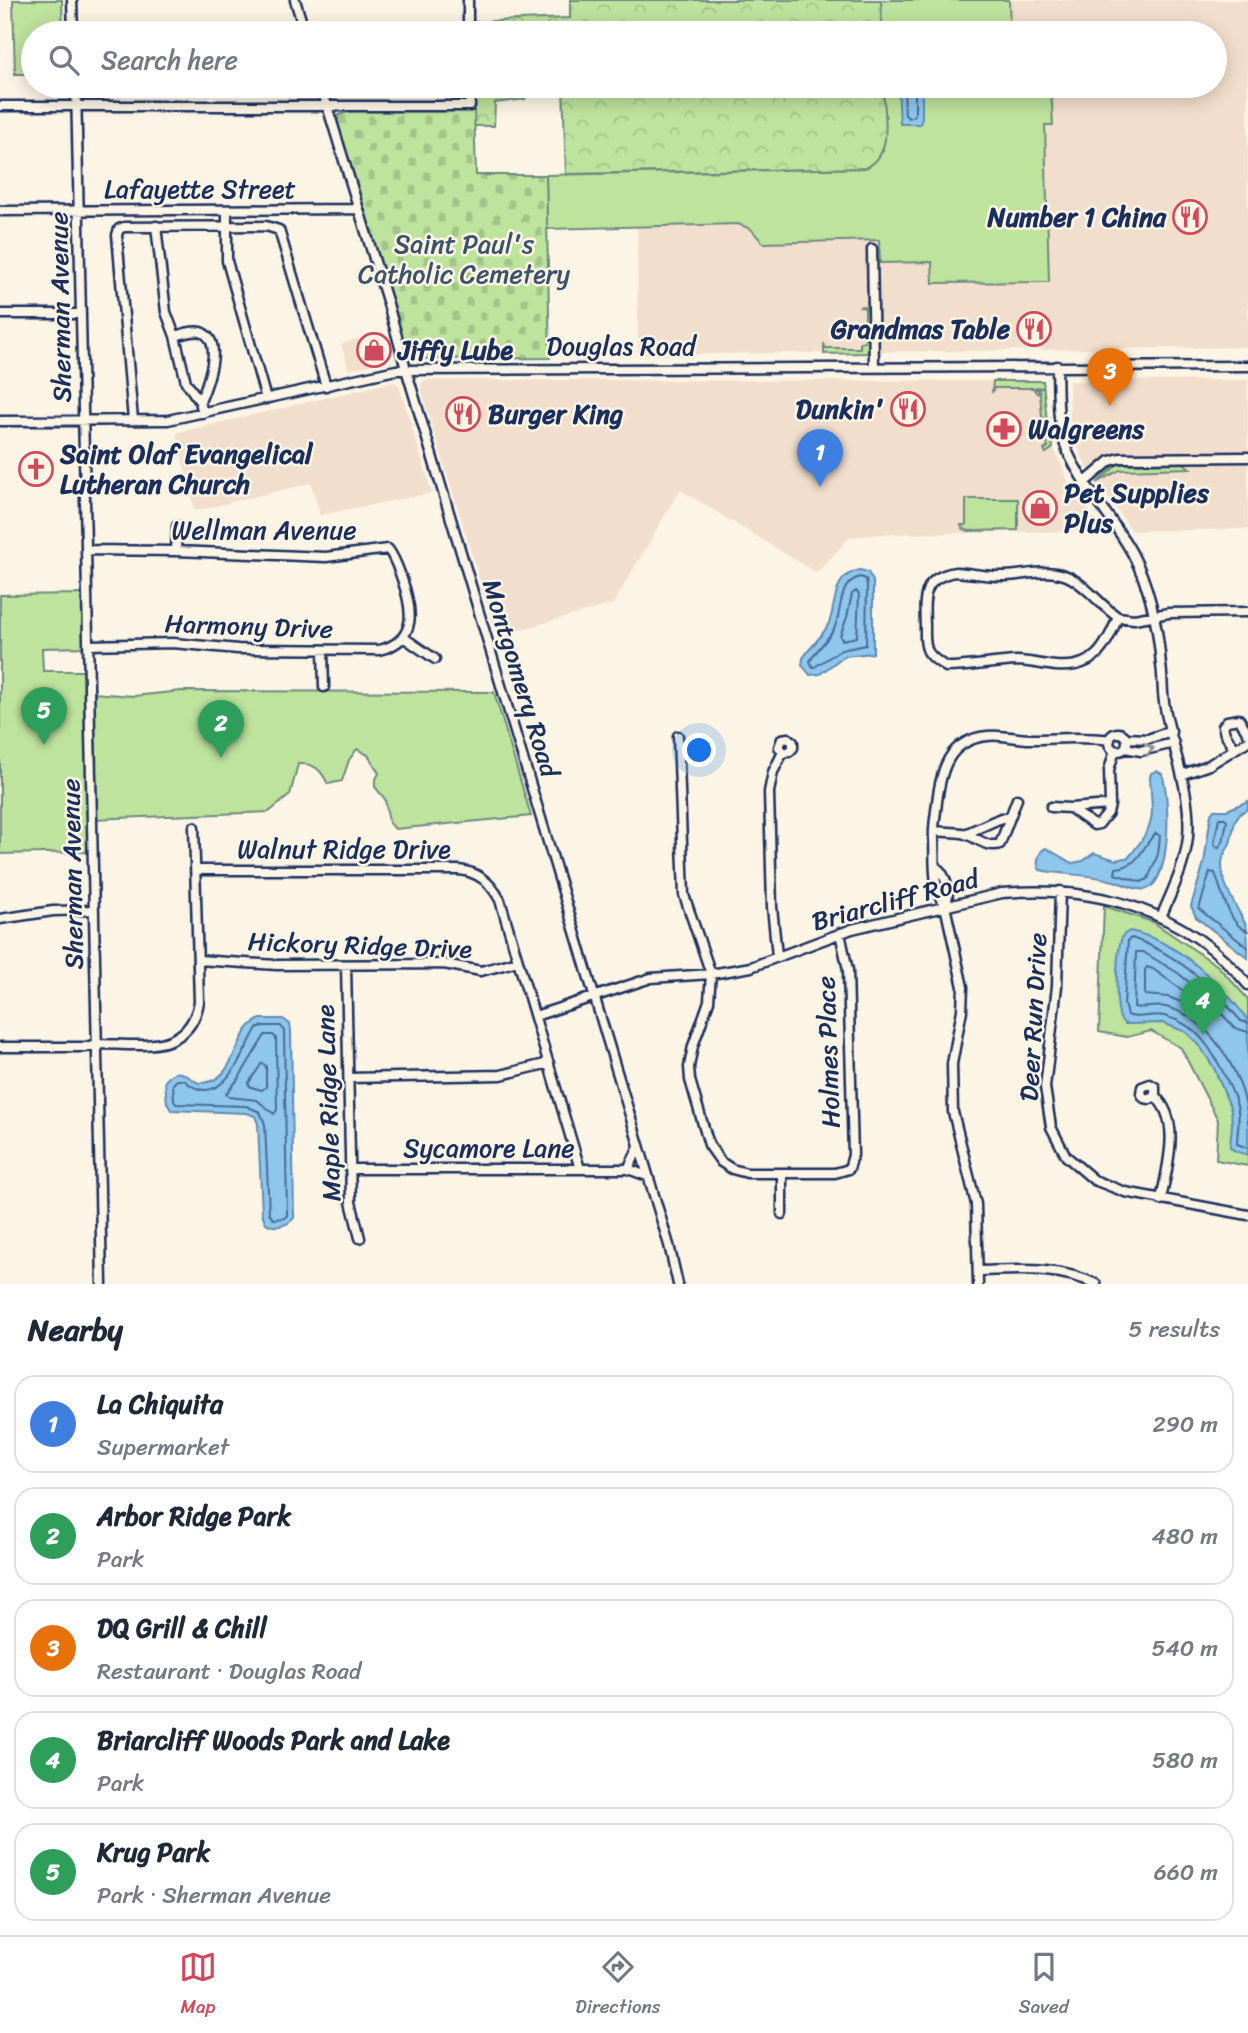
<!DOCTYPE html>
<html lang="en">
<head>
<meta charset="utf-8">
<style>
  :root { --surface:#fff; --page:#f2f2f3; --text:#1f2937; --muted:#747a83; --line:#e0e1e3; --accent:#d1495b }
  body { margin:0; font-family:Sriracha,sans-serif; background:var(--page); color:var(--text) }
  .you { position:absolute; left:700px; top:751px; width:24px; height:24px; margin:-18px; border:5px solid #fff; border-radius:50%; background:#1a73e8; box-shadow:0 0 0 10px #1a73e833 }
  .badge { display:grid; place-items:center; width:46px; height:46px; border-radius:50%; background:var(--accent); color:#fff; font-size:23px; font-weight:700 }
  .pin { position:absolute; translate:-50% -58px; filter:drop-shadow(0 2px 4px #0008) }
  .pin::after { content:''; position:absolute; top:37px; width:24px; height:21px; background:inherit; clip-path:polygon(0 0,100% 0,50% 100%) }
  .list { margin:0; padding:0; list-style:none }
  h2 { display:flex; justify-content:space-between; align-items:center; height:91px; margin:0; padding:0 28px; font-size:30px }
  h2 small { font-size:23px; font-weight:400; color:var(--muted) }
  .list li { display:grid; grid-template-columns:46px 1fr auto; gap:21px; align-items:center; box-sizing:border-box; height:98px; margin:0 14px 14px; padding:0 14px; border:2px solid var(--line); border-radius:21px }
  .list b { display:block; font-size:26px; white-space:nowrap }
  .list p { margin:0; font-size:23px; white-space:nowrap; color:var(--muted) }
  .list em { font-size:23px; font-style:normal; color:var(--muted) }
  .icon { flex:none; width:38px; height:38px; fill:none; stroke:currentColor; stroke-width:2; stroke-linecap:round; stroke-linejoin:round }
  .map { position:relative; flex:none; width:1248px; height:1284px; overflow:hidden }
  .search { position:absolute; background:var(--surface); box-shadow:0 4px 18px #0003; left:21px; right:21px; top:21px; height:77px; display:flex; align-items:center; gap:18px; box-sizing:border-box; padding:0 24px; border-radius:38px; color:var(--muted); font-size:26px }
  .sheet { height:651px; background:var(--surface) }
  nav { display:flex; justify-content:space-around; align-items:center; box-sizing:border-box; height:98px; border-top:2px solid var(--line); background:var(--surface); font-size:19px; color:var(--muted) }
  nav a { display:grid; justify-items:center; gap:4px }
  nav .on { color:var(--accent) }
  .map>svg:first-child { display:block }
</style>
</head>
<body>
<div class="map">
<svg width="1248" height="1284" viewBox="0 0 1248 1284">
  <defs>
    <pattern id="forest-crowns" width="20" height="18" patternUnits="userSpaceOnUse" patternTransform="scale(1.75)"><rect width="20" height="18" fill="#bee39d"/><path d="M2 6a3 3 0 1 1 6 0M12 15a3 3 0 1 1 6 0" fill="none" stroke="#a3c38a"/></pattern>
    <pattern id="cemetery-stones" width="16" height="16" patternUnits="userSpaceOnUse" patternTransform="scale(1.75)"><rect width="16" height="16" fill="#bee39d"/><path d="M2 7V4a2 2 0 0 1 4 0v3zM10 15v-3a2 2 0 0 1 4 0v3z" fill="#a3c38a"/></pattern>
  </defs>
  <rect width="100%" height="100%" fill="#fcf5e5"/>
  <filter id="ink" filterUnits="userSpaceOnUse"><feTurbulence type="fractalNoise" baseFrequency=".0143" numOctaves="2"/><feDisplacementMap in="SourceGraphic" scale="14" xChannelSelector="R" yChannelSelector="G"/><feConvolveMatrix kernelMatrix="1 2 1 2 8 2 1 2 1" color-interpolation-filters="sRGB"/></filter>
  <g filter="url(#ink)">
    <path fill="#f2decc" d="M1009,0H1248V347L638,355L637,225L738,224L745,226L763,243L880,240L932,262L933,283L1049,282L1045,125L1053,124L1051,86H1215V33H1010Z
      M383,332L390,354L385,361L349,370L341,344Z
      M425,380L1043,381L1046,416L1053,447L1069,483L1103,531L884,534L850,537L817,573L680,490L613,604L497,636L421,389V384Z
      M1248,380V529L1132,531L1086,466L1076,444L1070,422L1069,381Z
      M393,382L399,385L432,493L320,515L311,483L195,511L176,433Z"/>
    <path fill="#bee39d" stroke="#6c897e" stroke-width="2" d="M13,0H62L63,33H33V74H15Z
      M881,0H1009L1010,33H882Z
      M883,86H1051L1053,125H1045L1049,282L933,283L932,262L880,263L879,240L763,243L751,229L738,224L547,229L546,175L865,168L883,151Z
      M861,306L869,308L870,346L868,353L824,354V343L825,348H860V343L865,342V308L860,307Z
      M993,381H1043L1047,422L1053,448L1046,453L1044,450L1048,447L1042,416L1040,394L1036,393L1040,392L1037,389L1043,388L1036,387L1035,392L1034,388H994L992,393Z
      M1183,463L1190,468L1120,470L1097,483L1118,464Z
      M966,499H1018V530L968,531L962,528L961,525H966Z
      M87,594V647L42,648L43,671H86L88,852L0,854V595Z
      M181,691L494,692L531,816L395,829L389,822L385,799L375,787V781L379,773L368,755L357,749L349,760L342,781L328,784C321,770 315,763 298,764L290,795L269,812L92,819V693L134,696Z
      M1104,906L1153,922L1218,966L1248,999V1166L1216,1160L1218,1120L1181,1048L1151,1031L1127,1037L1099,1032Z"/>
    <path fill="url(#forest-crowns)" stroke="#6c897e" stroke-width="2" d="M570,0H881L882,33H472V22L570,18Z
      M473,86H530L525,99L495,103L494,126H474Z
      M563,86H883C884,112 895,156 865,168L566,174Z"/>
    <path fill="url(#cemetery-stones)" stroke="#6c897e" stroke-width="2" d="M474,109L476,175H546L550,358L420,359L410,356L406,350L336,125L339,115L351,111Z"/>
    <path fill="#8ec6ec" stroke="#608ab3" stroke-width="2" d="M898,86H922V118L920,124H900Z
      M860,570L868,572L873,581V653L844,656L820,674L810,675L802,665L803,658C811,646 823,636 829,623C837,602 832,575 860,570Z
      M1157,771L1162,774C1170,795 1172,879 1147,889C1138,892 1120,882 1110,880C1087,874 1063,875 1040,870C1035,863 1039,851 1046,848L1072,863L1083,861L1094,853L1116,860L1129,857C1158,821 1152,819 1150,777L1151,773Z
      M1248,801V809C1232,816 1235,825 1231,840C1229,849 1221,855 1222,865C1222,887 1237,907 1246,925C1248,933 1248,948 1248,958L1196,917L1191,906L1204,863L1211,814L1214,810H1227Z
      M1130,931C1177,941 1220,982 1248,1020V1155L1235,1151L1230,1147L1232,1124L1231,1109L1214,1068L1199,1045L1186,1032L1163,1023L1130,1024H1125C1121,1020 1120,1020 1119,1014C1115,999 1116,948 1123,935Z
      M261,1019H283L290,1024L291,1030L294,1218C288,1226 274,1229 266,1223L262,1214L258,1124L255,1116L246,1113L171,1110L167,1103L165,1081C179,1064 186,1077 199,1083C239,1084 232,1028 261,1019Z"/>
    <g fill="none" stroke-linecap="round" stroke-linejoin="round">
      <path stroke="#496b97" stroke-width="2" d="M904,86L905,115L909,118L915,115V86
        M860,577L866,579L867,586L866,645L841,650L813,668L810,661C817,649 827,641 834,629C843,611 837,583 860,577Z
        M856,591L859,594L857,637L842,640L840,636L847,617L852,594Z
        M1219,818H1225L1227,821L1223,842L1218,848L1214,844Z
        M1156,833L1160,836L1158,854L1148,879L1141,882L1115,874L1116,868C1141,866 1140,848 1156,833Z
        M1248,931C1230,928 1221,889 1215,873L1210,872L1199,909L1248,948
        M1147,967L1153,969L1196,1000L1195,1005L1192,1006L1168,997L1145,995V970Z
        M1248,1023L1241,1021C1212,986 1176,953 1132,938L1128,940L1124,1004L1127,1015C1138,1020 1152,1013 1164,1016C1198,1024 1213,1051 1227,1080C1231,1090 1237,1100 1238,1111C1240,1122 1237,1132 1237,1144L1248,1148
        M263,1026H281L284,1031L287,1215L285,1218L273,1219L269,1213L265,1124L260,1112L246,1106L176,1104L174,1101L173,1084L177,1080H184C221,1114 242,1053 257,1028Z
        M1248,1032L1235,1028L1202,993L1178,973L1143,952H1136L1134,1007C1144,1009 1155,1005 1166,1007C1212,1018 1246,1078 1248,1122
        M265,1035H273L276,1038L277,1110L274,1114L257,1100L229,1097L226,1094L239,1078Z
        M262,1063L266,1066V1087L262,1090L251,1087L248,1084Z"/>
      <g stroke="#1b2f5e" stroke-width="13">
        <path id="minor" d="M72,0L73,33
          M295,0L305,33
          M468,0V33
          M76,86L102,1284
          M321,86L388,304L406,369L669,1245L678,1284
          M0,106H470L469,86
          M227,210V261L266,399
          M0,211L358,209
          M156,226L166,312L175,336L186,382L200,402L203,413
          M872,249L874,367
          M0,314H81
          M175,336C183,334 196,329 203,333C224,343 206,387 200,402
          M1057,366C1058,394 1056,424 1067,450C1083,487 1112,517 1132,553C1150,587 1158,627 1161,665C1163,677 1162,690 1164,702C1171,748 1192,789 1188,837C1185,866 1172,891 1161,917
          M133,420L117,235L119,229L124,227L266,226L279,230L326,386
          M0,421L168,420L396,370L1248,366
          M1084,483L1110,461L1120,458L1248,457
          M87,550L176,551L326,557L388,549C395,558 398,568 402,579C412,608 419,641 379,650L238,649L173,643L89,645
          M176,551L177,526
          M956,572C972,573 989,577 1006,576C1027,575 1051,567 1071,578C1089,588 1101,606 1118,617C1105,649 1094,669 1056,666C1043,665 1030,661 1017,661C994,662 970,667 946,667C940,663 933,659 929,653C924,646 925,634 925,626C924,597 922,577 956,572Z
          M1118,617L1134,619L1169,613L1248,612
          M403,637L435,659
          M323,650L324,687
          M1109 742a9 9 0 1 1 18 0a9 9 0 1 1-18 0Z
          M678,736L684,895L711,974L709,1001L693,1046L689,1067L690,1080L709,1145L721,1162L732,1169L747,1173H835L849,1169L853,1155L848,970L840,933
          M1126,738L1148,739L1171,731
          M1125,748L1141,751L1174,743
          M1234,748L1225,734L1223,726L1227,721L1239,719L1248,733
          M1183,774L1209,765L1248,741
          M1110,805L1108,813L1099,824L1094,825L1070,808Z
          M1110,805L1109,770L1115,750
          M1051,807L1070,808
          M934,831C943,832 953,832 962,833C976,836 986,849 1000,844L1017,799
          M965,834L1001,818H1009
          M936,867C947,875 951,894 945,906
          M196,870H459C479,872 491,883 500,900L580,1169
          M1060,891L1057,986L1045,1087L1051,1127L1066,1156L1094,1180L1125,1192L1248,1215
          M0,919L53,911L93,910
          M777,956L772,907L769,792L773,772L783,752H789L793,748V742L788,738L782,739L779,747L783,752
          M198,960L277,965L444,964L481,971L518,961
          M346,965L351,1202L360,1238
          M535,1016L651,978L711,974L751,967L852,929L1002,893C1095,885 1187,910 1248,985
          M0,1047H86L96,1044C138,1044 189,1056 199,1002L194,827
          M349,1078L501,1075L549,1063
          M1155,1096L1150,1099L1144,1098L1141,1093L1142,1087L1150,1084L1155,1087V1096C1182,1121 1167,1167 1161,1200
          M350,1169H628L647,1176
          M628,1169L639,1147
          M782,1174V1214
          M978,1271C1019,1270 1058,1266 1096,1284
          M978,1284L976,1204L953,1112L952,1064L962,1010L963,987L945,906C932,889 935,860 934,839C933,826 936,814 937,802C941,769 949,740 987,736C1001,734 1016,739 1030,739C1059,739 1080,736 1110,740"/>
      </g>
      <use href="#minor" stroke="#fcf5e5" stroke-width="8"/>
    </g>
    <defs><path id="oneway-chevron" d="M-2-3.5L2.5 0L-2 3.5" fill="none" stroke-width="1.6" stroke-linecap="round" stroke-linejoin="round" transform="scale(1.75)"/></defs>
    <use stroke="#8c92a2" href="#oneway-chevron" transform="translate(1149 749) rotate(-9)"/>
  </g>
  <defs>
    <g id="restaurant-ring" transform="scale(1.75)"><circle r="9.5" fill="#fcf5e5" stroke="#d1495b" stroke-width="1.5"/><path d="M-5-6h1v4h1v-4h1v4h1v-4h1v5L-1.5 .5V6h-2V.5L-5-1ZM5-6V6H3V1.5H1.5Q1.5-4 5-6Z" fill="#d1495b"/></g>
    <g id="shop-ring" transform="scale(1.75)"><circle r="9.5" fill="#fcf5e5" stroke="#d1495b" stroke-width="1.5"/><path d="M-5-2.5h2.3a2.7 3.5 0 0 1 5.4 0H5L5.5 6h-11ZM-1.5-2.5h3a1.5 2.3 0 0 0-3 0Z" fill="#d1495b"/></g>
    <g id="pharmacy-ring" transform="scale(1.75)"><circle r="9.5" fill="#fcf5e5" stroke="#d1495b" stroke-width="1.5"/><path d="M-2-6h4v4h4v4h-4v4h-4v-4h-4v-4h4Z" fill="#d1495b"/></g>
    <g id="church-ring" transform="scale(1.75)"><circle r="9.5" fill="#fcf5e5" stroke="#d1495b" stroke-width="1.5"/><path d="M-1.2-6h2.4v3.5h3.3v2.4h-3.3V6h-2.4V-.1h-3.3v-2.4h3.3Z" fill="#d1495b"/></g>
  </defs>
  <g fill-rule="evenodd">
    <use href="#restaurant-ring" x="1190" y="217"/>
    <use href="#restaurant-ring" x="1034" y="329"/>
    <use href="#shop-ring" x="374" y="350"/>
    <use href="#restaurant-ring" x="908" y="409"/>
    <use href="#restaurant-ring" x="463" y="414"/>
    <use href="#pharmacy-ring" x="1004" y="429"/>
    <use href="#church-ring" x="36" y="469"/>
    <use href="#shop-ring" x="1040" y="508"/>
  </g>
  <g text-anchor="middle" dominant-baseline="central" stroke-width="5" stroke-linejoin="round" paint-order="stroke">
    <g font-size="26" fill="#1b2f5e" stroke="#fcf5e5">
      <text x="200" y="189">Lafayette Street</text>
      <text transform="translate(60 307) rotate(-91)">Sherman Avenue</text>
      <text x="621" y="346">Douglas Road</text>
      <text x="264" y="530">Wellman Avenue</text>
      <text transform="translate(249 626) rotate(2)">Harmony Drive</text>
      <text transform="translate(521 678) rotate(73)">Montgomery Road</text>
      <text x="344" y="849">Walnut Ridge Drive</text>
      <text transform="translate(72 874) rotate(-91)">Sherman Avenue</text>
      <text transform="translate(895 900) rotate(-15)">Briarcliff Road</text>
      <text transform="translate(360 945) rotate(2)">Hickory Ridge Drive</text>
      <text transform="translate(1033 1017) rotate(-87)">Deer Run Drive</text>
      <text transform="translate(828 1052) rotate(-92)">Holmes Place</text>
      <text transform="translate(328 1103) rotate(-92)">Maple Ridge Lane</text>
      <text x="489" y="1148">Sycamore Lane</text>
    </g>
    <g font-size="26" font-weight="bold" fill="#1b2f5e" stroke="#fcf5e5" text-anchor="start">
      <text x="1166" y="217" text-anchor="end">Number 1 China</text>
      <text x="1010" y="329" text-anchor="end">Grandmas Table</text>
      <text x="398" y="350">Jiffy Lube</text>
      <text x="884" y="409" text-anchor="end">Dunkin'</text>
      <text x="488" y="414">Burger King</text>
      <text x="1028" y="429">Walgreens</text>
      <text x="60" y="454">Saint Olaf Evangelical<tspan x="60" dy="30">Lutheran Church</tspan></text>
      <text x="1064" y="493">Pet Supplies<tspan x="1064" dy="30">Plus</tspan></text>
    </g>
    <g font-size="26" fill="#3c536b" stroke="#fcf5e5">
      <text x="464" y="244">Saint Paul's<tspan x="464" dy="30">Catholic Cemetery</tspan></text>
    </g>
  </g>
</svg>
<div class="you"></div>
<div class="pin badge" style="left:820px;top:487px;background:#3f7fe0">1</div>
<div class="pin badge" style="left:221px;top:758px;background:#2e9e5b">2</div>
<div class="pin badge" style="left:1110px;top:406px;background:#e8710a">3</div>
<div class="pin badge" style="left:1203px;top:1035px;background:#2e9e5b">4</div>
<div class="pin badge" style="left:44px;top:745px;background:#2e9e5b">5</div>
<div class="search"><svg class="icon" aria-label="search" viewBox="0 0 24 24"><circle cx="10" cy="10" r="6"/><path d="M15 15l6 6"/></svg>Search here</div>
</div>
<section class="sheet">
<h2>Nearby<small>5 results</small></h2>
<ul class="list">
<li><span class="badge" style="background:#3f7fe0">1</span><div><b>La Chiquita</b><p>Supermarket</p></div><em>290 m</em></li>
<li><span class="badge" style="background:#2e9e5b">2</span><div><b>Arbor Ridge Park</b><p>Park</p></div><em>480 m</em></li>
<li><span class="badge" style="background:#e8710a">3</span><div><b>DQ Grill &amp; Chill</b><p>Restaurant · Douglas Road</p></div><em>540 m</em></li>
<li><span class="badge" style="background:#2e9e5b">4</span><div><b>Briarcliff Woods Park and Lake</b><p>Park</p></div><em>580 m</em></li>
<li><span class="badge" style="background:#2e9e5b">5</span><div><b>Krug Park</b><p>Park · Sherman Avenue</p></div><em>660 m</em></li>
</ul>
</section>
<nav>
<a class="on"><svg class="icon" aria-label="map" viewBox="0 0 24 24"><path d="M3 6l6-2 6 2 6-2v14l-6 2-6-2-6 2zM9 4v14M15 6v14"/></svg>Map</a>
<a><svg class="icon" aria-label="directions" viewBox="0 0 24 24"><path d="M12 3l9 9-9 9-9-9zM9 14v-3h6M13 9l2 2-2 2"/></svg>Directions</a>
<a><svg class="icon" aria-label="saved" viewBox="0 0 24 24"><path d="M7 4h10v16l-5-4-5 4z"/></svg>Saved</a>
</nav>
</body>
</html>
